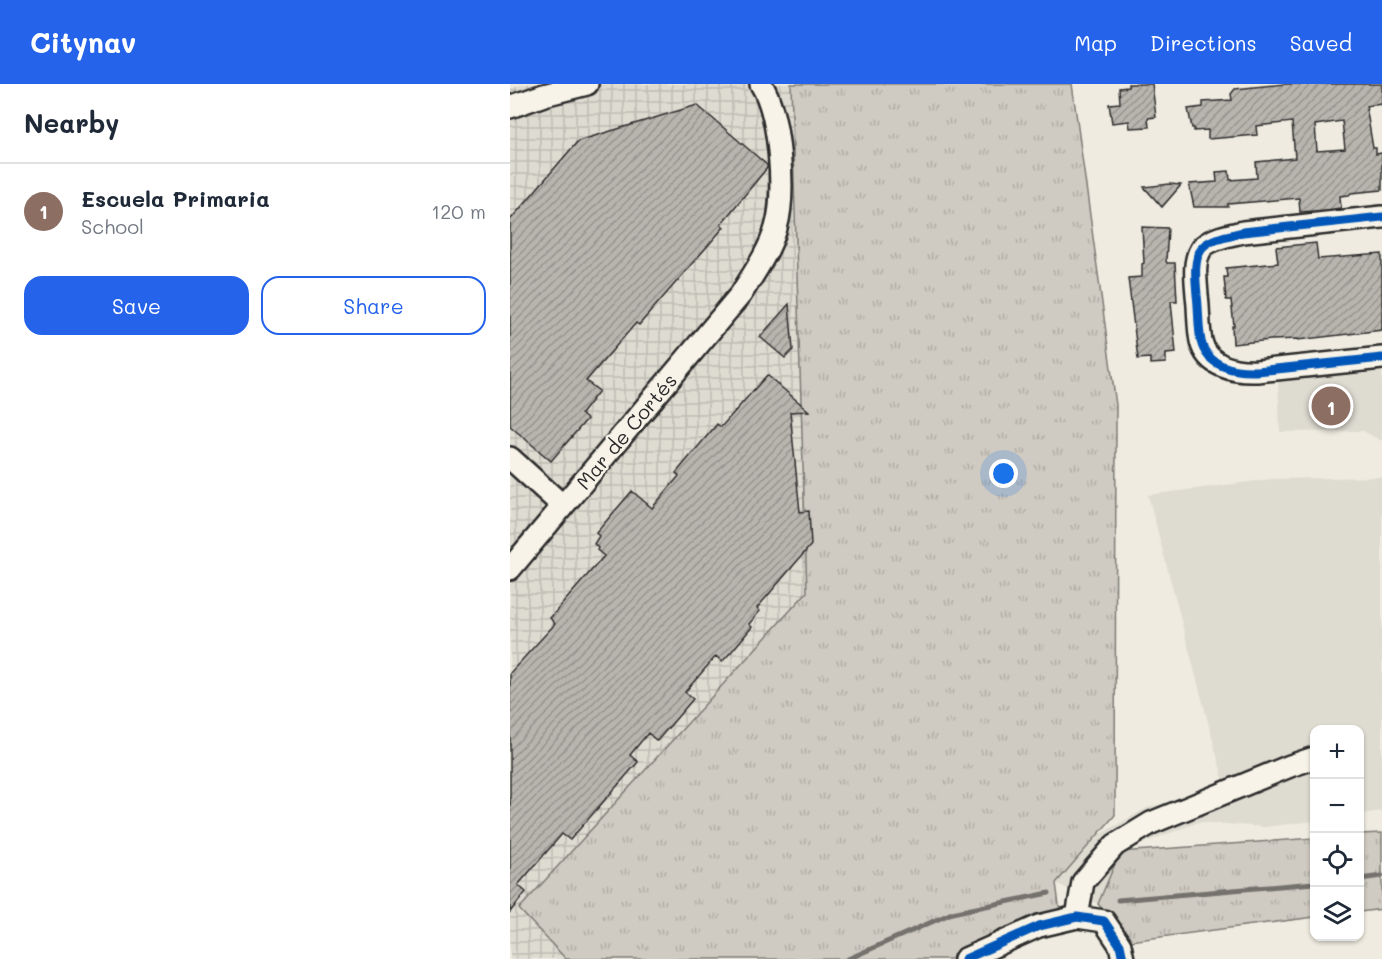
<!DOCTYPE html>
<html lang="en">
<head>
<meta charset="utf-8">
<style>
  :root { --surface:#fff; --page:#f6f6f7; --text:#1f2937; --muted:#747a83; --line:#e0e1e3; --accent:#2563eb }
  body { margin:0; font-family:Mali,sans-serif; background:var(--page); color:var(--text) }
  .controls { position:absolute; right:18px; bottom:18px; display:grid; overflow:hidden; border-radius:12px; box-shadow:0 2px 4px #0004 }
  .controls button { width:54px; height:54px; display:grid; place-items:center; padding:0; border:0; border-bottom:2px solid var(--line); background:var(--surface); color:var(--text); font:30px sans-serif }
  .you { position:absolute; left:494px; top:390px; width:21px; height:21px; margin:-15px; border:4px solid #fff; border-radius:50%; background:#1a73e8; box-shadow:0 0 0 9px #1a73e833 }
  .badge { display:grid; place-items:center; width:39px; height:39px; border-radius:50%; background:var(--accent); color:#fff; font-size:20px; font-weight:700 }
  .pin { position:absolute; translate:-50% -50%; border:3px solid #fff; box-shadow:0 2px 6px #0006 }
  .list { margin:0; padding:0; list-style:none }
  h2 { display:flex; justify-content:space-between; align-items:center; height:78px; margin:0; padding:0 24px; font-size:26px }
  h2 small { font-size:20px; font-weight:400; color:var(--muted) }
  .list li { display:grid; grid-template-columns:39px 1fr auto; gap:18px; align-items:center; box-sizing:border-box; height:96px; padding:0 24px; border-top:2px solid var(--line) }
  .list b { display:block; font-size:22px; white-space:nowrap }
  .list p { margin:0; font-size:20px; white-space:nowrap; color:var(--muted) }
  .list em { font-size:20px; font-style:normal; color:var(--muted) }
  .actions { display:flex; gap:12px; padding:18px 24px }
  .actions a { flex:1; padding:14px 0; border:2px solid var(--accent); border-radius:18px; text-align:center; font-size:21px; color:var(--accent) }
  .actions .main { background:var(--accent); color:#fff }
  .icon { flex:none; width:33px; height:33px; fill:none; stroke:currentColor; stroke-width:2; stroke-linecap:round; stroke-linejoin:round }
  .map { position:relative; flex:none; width:872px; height:875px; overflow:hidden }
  header { display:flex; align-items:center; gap:36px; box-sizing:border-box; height:84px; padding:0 30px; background:var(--accent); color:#fff }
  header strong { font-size:28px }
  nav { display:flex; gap:33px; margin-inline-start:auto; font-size:21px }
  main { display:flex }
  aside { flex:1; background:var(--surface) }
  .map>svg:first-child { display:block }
</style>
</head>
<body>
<header>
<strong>Citynav</strong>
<nav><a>Map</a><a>Directions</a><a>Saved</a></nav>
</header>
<main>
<aside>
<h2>Nearby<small></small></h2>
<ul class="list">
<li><span class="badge" style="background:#8d6e63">1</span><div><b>Escuela Primaria</b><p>School</p></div><em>120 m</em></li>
</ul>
<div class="actions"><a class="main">Save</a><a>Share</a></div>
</aside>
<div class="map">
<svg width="872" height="875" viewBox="0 0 872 875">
  <defs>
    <pattern id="industrial-grid" width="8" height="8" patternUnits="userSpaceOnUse" patternTransform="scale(1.5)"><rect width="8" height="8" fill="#dedbd1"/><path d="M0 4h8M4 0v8" fill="none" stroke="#bfbcb4"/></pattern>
    <pattern id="grass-tufts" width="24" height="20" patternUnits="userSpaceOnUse" patternTransform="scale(1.5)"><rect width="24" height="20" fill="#cfcbc2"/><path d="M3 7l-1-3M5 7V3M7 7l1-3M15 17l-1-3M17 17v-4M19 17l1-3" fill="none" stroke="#b2aea7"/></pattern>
    <pattern id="building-hatch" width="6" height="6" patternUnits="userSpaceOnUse" patternTransform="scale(1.5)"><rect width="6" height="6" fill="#b8b5ae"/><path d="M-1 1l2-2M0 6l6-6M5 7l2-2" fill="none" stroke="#96938e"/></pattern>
  </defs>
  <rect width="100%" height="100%" fill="#efebe0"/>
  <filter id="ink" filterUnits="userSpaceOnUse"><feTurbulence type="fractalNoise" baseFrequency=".0167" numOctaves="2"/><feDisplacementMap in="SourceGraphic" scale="12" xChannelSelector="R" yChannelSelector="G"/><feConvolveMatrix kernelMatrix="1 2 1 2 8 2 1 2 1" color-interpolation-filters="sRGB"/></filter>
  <g filter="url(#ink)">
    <path fill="#dedbd1" d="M872,282V357L853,347L770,348L768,296Z
      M872,393V727L850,730V646H804V737L755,743L689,738L610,768L588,820L546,799L589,751L637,724L715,702L638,411L762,395Z"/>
    <path fill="url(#industrial-grid)" d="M13,0H280L294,128L297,508L9,825L56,875H0V5Z"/>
    <path fill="url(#grass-tufts)" stroke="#7d7b76" stroke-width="1.5" d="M281,0H562L606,321L605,731L546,799L551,836L455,875H56L9,825L297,508Z
      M872,749V825L850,828V750Z
      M804,754V833L620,857L588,820L610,768Z"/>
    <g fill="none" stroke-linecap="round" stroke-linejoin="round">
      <path stroke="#74726e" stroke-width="5" d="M850,795L872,792
        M608,816L804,799
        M338,875L442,829L539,809"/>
    </g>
    <path fill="url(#building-hatch)" stroke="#2b2b2b" stroke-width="1.5" fill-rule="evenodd" d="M618,0H642L646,33L638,34L639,43L620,44L619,37L602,39L599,20L610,19L609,4L618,3Z
      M775,0H872V20L856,22L863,64H866V70L872,69V106L841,109L839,111L830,112L831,124L816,126L790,128L789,114L718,120V123H684L679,100L707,98L706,88L719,87L720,96L747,94L746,78L785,74L782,38L746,42L747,51L698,55V46L684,47V44H682L678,25L693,23V18L722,16L721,10L725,5ZM832,37L835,65L807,67L805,41Z
      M187,21L257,81V84L211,140L214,143L129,241L126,239L76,297L89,307L71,330L77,335L41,377L0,342V136L68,57Z
      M660,100L671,101L652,123L634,103Z
      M632,143L658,144L656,177L657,179H665L667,217H661L666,269L656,270V279L640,280V274L628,275L618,194L632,193V180L634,179Z
      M806,159L808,175L872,170V246L788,256V255L761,256L723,260L722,242H724L721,216H716L714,193H717L716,184L768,179L766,163Z
      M279,220L283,266L275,274L250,253Z
      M257,291L299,327L280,328L290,428L299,427L301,461L247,524L250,527L239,540L242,543L222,567L212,578L206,572L175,608L183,615L147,657L138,649L120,671L128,678L60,756L52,750L8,801L16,808L0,828V589L45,540L40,534L94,472L87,466L88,464L84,460L89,452L86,449L122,407L142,424L169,392L166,389L207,340L211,343Z"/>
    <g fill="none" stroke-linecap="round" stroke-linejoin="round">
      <g stroke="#2b2b2b" stroke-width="26">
        <path id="minor" d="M0,23L34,11L77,0
          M872,133L733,148C721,151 699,154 691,165C683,178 686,196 687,211C689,226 688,242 691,257C697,283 725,288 747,287L872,274
          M0,374L53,422
          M0,485L231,210C244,189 259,168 266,144C276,110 270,30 251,0
          M567,833L573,798L605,761L641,739L780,682L804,674
          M455,875L529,842L567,833L594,837L610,861L613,875"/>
      </g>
      <use href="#minor" stroke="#f7f3e8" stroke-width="21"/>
      <g stroke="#f7f3e8" stroke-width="13">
        <path id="cycleway" d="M872,133L733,148C721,151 699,154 691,165C683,178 686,196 687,211C689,226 688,242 691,257C697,283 725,288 747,287L872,274
          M455,875L529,842L567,833L594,837L610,861L613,875"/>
      </g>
      <use href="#cycleway" stroke="#0057b8" stroke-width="9"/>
    </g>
  </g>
  <g text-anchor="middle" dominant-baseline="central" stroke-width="5" stroke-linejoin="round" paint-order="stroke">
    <g font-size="20" fill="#2b2b2b" stroke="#f7f3e8">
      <text transform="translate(116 347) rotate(-50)">Mar de Cortés</text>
    </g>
  </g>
</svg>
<div class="controls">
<button>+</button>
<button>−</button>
<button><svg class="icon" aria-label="locate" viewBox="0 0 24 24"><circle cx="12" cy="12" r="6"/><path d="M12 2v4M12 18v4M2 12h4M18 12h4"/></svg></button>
<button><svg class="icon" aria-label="layers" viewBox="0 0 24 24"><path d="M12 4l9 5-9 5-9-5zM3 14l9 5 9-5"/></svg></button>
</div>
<div class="you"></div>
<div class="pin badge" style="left:821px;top:322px;background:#8d6e63">1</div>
</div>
</main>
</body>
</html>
